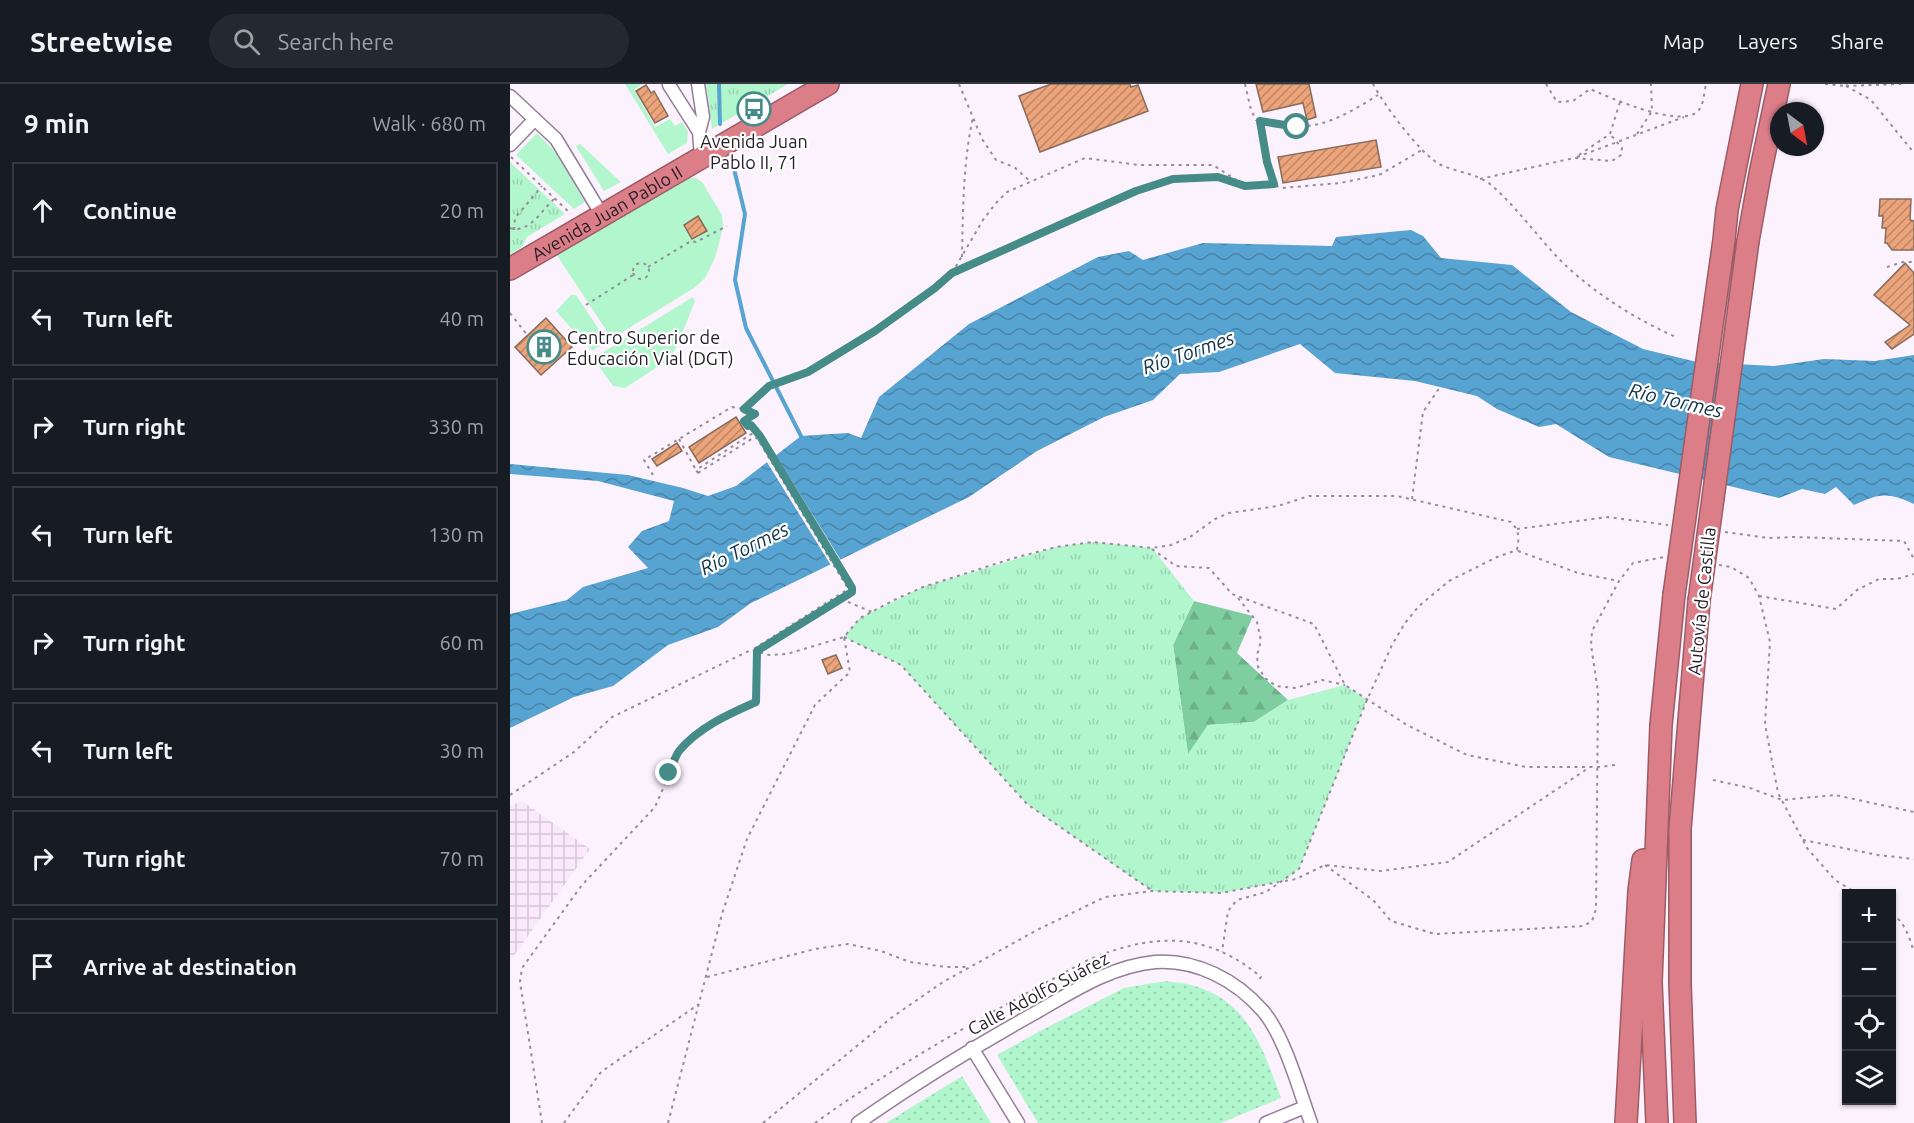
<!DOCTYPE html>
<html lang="en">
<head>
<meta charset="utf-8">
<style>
  :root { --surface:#171b24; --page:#242831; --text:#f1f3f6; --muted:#9ea1a6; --line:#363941 }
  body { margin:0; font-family:Ubuntu,sans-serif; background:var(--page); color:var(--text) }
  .controls { position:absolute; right:18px; bottom:18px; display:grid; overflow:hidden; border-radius:0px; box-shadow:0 2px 4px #0004 }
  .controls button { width:54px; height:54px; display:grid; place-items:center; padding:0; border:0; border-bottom:2px solid var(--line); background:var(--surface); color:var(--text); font:30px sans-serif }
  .compass { position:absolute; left:1260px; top:18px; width:54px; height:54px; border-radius:50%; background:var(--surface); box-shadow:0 2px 4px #0004; rotate:148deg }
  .stop { position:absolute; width:18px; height:18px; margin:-14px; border:4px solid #458c89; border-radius:50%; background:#fff }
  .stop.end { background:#458c89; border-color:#fff; box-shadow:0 2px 6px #0008 }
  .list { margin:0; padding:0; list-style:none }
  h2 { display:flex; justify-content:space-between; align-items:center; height:78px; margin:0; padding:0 24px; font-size:26px }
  h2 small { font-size:20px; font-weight:400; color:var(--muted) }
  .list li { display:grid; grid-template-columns:39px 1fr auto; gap:18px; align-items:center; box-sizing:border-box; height:96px; margin:0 12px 12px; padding:0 12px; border:2px solid var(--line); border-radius:0px }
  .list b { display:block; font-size:22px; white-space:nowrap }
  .list em { font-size:20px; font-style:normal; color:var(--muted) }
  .icon { flex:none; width:33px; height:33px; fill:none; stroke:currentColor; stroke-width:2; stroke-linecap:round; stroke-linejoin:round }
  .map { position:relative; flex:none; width:1404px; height:1039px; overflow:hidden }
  header { display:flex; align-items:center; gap:36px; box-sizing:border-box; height:84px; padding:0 30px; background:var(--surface); border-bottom:2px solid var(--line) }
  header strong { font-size:28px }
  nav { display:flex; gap:33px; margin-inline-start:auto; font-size:21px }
  .search { width:420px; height:54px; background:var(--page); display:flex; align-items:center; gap:15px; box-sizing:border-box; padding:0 21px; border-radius:33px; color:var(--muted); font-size:22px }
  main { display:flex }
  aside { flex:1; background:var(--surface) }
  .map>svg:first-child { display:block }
</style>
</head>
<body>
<header>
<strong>Streetwise</strong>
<div class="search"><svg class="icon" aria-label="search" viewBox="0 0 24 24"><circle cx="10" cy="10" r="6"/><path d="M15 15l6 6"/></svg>Search here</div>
<nav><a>Map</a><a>Layers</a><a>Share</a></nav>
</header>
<main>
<aside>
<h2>9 min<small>Walk · 680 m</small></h2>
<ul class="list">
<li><svg class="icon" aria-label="ahead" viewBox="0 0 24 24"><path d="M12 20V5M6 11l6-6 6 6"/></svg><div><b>Continue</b></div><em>20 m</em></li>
<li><svg class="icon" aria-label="left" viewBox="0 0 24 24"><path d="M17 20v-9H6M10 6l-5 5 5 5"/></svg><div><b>Turn left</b></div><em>40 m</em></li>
<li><svg class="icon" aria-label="right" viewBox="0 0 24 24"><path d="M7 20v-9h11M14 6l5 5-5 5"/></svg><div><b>Turn right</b></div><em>330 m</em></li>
<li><svg class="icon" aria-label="left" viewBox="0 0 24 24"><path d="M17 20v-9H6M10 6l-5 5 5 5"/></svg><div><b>Turn left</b></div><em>130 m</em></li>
<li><svg class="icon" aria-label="right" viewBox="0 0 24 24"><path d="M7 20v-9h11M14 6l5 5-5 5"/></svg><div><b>Turn right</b></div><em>60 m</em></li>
<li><svg class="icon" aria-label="left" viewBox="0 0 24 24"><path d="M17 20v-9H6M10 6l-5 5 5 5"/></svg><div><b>Turn left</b></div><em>30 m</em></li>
<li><svg class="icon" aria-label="right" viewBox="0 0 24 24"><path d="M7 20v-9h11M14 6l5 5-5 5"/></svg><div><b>Turn right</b></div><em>70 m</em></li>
<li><svg class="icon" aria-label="arrive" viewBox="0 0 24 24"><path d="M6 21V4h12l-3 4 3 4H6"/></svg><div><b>Arrive at destination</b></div></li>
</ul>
</aside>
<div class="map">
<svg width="1404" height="1039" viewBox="0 0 1404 1039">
  <defs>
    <pattern id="industrial-grid" width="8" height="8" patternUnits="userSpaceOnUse" patternTransform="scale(1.5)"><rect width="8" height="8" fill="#fae8fc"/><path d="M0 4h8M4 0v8" fill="none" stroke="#d6c6d8"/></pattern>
    <pattern id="grass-dots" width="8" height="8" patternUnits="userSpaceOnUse" patternTransform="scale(1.5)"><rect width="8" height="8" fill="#b2f6cd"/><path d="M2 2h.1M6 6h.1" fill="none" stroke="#99d2b0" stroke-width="1.8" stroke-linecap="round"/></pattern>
    <pattern id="forest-firs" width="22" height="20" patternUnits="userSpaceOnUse" patternTransform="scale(1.5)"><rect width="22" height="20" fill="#7fcea0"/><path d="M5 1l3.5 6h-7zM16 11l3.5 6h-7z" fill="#6eb08a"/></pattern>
    <pattern id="park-tufts" width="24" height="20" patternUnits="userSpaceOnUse" patternTransform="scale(1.5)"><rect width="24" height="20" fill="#b2f6cd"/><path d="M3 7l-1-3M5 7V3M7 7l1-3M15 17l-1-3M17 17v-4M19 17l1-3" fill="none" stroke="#99d2b0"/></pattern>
    <pattern id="water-waves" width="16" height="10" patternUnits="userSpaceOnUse" patternTransform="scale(1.5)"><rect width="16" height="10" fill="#57a3d1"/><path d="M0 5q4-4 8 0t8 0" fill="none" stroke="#4884a9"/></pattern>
    <pattern id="building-hatch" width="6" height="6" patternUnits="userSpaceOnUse" patternTransform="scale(1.5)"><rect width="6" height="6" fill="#eca47a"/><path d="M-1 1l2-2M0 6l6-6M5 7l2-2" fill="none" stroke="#bf8564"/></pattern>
  </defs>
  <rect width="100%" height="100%" fill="#fcf2fd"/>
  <path fill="url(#industrial-grid)" d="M12,717L80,765L0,877V722Z"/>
  <path fill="url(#grass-dots)" d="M656,897C666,899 678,899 688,903C740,920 754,968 771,1014L711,1039H528L487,971L530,947L614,904Z
    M452,992L481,1039H376Z"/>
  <path fill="url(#forest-firs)" d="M684,517L743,532L727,569L778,616L744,638L698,641L678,671L663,561Z"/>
  <path fill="url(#park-tufts)" d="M196,0H278L202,45Z
    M0,78L55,130L17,153L12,163L0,170Z
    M583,458L642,464L684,517L663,561L678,670L698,641L744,638L778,616L835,601L857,616L789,785L773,797L711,809L642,807L517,720L391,581L334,553L350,534L413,503L546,463Z"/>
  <path fill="#b2f6cd" d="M115,0H132L124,6L145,43L160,35L165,42L172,38L178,48L177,59L158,70Z
    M27,49L45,68L75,118L64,125L6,71Z
    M70,60L111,98L94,107L66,62Z
    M178,94H186L192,98L212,131L213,144L205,174L195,194L184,204L106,252H100L46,170Z
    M61,211H66L96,256L95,259L83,266L79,264L46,227Z
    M183,213L185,217L167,262L158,276L115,304L103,302L86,278L87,272Z"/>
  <path fill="url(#water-waves)" d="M901,146L913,152L931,174L1002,181L1061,228L1133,265L1187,278L1264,282L1314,275L1365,277L1404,271V420C1378,408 1370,409 1344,421L1326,403L1315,410L1292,405L1269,414L1099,373L1046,340L1029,343L987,325L967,312L905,297L825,289L790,260L709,288L670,290L643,316L594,333L527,367L459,413L241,519L208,543L158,561L103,602L64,613L0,644V530L57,516L73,503L138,484L118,463L132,447L159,437L164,417L88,397L0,390V380L118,391L173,404L198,412L226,402L291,352L338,349L351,354L369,313L459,240L588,173L619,167L633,176L693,159L822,162L826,153Z"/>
  <path fill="#fcf2fd" d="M264,368L332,478L322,483L255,375Z"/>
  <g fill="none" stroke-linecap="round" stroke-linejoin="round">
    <path stroke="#57a3d1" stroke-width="4" d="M209,0L210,40
      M223,81L235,130L225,196L236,244L292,354"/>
  </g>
  <path fill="url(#building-hatch)" stroke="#876b5b" stroke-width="1.5" d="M541,0H620L621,3L628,1L638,27L530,68L509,12Z
    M746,0H799L806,33L797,36L793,19L753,28Z
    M136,1L141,9L144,7L158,32L145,39L126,7Z
    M866,56L871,83L773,99L768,73Z
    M1370,115H1401L1400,136L1404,137V166H1382L1377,159H1375L1376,144H1372L1373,132H1369Z
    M188,132L197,147L182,155L174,141Z
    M1395,179L1404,189V250L1382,265L1375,258L1400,241L1364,211Z
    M36,234L62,263L31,291L5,263Z
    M226,333L236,349L189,379L179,363Z
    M167,359L172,367L147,382L142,375Z
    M326,571L332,584L318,590L312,576Z"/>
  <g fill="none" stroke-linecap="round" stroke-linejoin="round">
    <g stroke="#937e97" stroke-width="15">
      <path id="street" d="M188,0L193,33L189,48L191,73
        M159,1L189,48
        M0,12L46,55L92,131
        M0,61L25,35
        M462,964L508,1039
        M348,1039C405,999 464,963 525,929C562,908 601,882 645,878C686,875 726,896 753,927C775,953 789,1006 801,1039
        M756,1039L795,1023"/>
    </g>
    <g stroke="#9b5c66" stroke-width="24">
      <g id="highway">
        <path d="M1214,156L1217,126L1242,0"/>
        <path d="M1238,157L1250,90L1269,0"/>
        <path id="s1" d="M0,185L318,0"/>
        <path d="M1116,1039L1129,807L1133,776"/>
        <path d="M1147,1039L1141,898L1151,641L1164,511"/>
        <path d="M1175,1039L1170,900V745L1189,517"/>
      </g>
    </g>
    <path stroke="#968d98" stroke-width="2" stroke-dasharray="3 4.5" stroke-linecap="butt" d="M449,0L472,55L486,76L504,83L520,97
      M735,0L741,26L746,36C759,38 772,41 784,42C814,45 844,26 868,11
      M863,0C874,21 909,68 929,80C945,88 966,89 980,100C1008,124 1028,154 1054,180C1087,211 1127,236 1168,254
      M1036,0L1047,18L1063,17L1080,5C1101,14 1170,45 1188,27C1194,21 1194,8 1196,0
      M1315,0L1336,2L1337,0
      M1336,2L1361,16L1404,69
      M1336,2L1391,0
      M750,37L757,78L764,101L772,104L830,99L869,91L912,66
      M1127,50L1142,27L1141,0
      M1069,71L1100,50L1110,18
      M1,73L61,130
      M1067,73L1174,33
      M970,95L1064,74L1102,77L1111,71L1112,64L1100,50
      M0,144C19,150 32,126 44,115
      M4,146L5,134L32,102
      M452,173C453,126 453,79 463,33
      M123 187a8 8 0 1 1 16 0a8 8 0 1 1-16 0Z
      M138,183L181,157L186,158L217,142
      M1377,183L1393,178H1404
      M442,189L473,136L486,119L497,108L575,74L629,81H703L731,99
      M76,221L123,191
      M0,229L18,252
      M234,325L245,330
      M169,355L186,386
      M188,389L243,354H247L337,503L335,507L242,566
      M188,389L186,386L243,349L249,351
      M143,391L134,376L222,323L234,325L259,302L299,288L365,247L425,204L442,189L626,107L663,95L708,93L734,101H764
      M902,415L913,328L930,303
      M1007,445L1098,433L1158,441
      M1215,448L1258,454L1285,453L1394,457L1404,475
      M642,465L666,482L699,484L722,510L804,540L835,601L897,641L957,671L1016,683H1088L1105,681
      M1008,467L1068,489L1109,497
      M1209,481L1221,483L1239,494L1249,512L1260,558L1255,640L1268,709L1297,764L1325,796L1348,810
      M1249,512L1326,525L1347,506L1369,495H1387L1404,490
      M728,514L747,538L751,557L747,571L748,583L755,594L766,602L786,604L812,596L835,601
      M331,515L362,528
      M334,553L391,581L517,720L641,806
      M1203,696L1240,704L1272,716L1325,711L1404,728
      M0,711L64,668L102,633L241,566L259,571L277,570L334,553L350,534L384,516L413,503L504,474L546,463L583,458L642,464L661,461L680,453L705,435L719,429L768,422L799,412H887L1001,438C1010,447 1009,454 1007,466L987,473L939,497L909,522L895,539L882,561L857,616L789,785L756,808L727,816L718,827L712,868
      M1293,756L1368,771L1404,775
      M815,781L863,816L881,837L925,850L1074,842L1082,837L1086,825L1088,608L1081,561L1082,547L1109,497L1123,479L1154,473
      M775,797L786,795L815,781L871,787L938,778L1080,683
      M1382,830C1395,838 1399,853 1404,868
      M197,893L305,865L338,860L371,867L400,878L436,883H457
      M32,1039L10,898L12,884L72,801L145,723L169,668L192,647L221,629L246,618L247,567L342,508V504L338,497L250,352L241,341L238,342L234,337L245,330
      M54,1039L91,988L189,920
      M158,1039L212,830L237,755L305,621L340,588L334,553
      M253,1039L381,934L433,898L527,846L595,813L642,807L711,809L769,798
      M305,1039C391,977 484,927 576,877C641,849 695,846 751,893L747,898"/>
    <use href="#street" stroke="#fff" stroke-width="12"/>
    <use href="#highway" stroke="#db7e88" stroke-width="21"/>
    <g stroke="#9b5c66" stroke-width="24" stroke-linecap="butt">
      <path id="highway-bridge" d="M1164,511L1214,156
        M1189,517L1238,157"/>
    </g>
    <use href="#highway-bridge" stroke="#db7e88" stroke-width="21"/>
  </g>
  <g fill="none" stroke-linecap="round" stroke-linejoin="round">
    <path stroke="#458c89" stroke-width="8" d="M159,689C162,682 165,673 169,667C189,643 219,630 246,618L247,567L342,508V504L338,497L250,352L241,341L238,342L234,337L245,330L234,325L259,302L298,288L365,247L425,204L442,189L626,107L663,95L708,93L735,102L764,100L757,78L750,37L787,43"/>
  </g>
  <defs>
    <g id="bus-ring" transform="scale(1.725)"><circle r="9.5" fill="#fff" stroke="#458c89" stroke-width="1.5"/><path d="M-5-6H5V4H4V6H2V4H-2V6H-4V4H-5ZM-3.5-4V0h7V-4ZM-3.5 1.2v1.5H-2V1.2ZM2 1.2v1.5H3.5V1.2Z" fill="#458c89"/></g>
    <g id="building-ring" transform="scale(1.725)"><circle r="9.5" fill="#fff" stroke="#458c89" stroke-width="1.5"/><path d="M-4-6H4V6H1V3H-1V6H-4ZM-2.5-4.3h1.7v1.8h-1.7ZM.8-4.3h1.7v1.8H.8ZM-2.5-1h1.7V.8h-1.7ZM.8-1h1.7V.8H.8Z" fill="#458c89"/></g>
  </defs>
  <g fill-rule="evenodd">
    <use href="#bus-ring" x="244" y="25"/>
    <use href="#building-ring" x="34" y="263"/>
  </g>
  <g text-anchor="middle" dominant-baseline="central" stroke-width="4.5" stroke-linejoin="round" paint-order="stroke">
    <g font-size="18" fill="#241c26" stroke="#fff">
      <text x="244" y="57">Avenida Juan<tspan x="244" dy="21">Pablo II, 71</tspan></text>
      <text x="57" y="253" text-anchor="start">Centro Superior de<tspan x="57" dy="21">Educación Vial (DGT)</tspan></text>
    </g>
    <g font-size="18" fill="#241c26" stroke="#fff">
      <text stroke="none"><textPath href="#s1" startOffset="112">Avenida Juan Pablo II</textPath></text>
      <text transform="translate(1191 517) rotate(-84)">Autovía de Castilla</text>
      <text transform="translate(528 909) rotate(-28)">Calle Adolfo Suárez</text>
    </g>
    <g font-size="20" font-style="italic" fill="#113347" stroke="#fff">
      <text transform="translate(678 268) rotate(-19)">Río Tormes</text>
      <text transform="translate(1166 316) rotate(13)">Río Tormes</text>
      <text transform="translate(234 464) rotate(-26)">Río Tormes</text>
    </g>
  </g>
</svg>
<div class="controls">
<button>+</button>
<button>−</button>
<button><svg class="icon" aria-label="locate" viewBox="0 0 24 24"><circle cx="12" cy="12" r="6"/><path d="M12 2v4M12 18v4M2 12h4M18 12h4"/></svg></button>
<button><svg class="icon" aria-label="layers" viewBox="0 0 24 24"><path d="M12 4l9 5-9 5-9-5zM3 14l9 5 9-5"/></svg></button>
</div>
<svg class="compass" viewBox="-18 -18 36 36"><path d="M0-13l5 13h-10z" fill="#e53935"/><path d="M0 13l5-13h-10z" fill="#9ea1a6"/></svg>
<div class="stop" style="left:787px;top:43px"></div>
<div class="stop end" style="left:159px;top:689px"></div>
</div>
</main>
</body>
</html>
